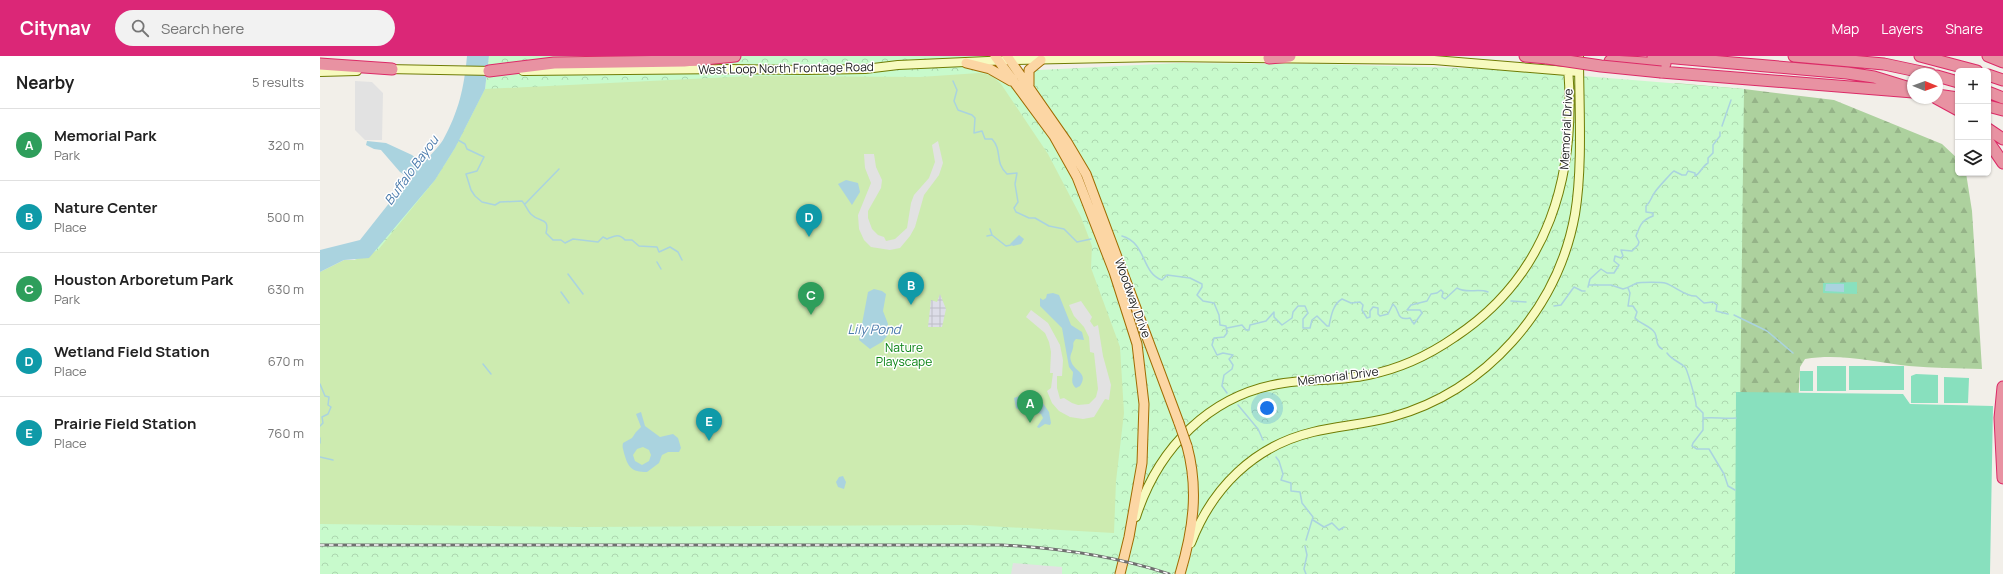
<!DOCTYPE html>
<html lang="en">
<head>
<meta charset="utf-8">
<style>
  :root { --surface:#fff; --page:#f2f2f2; --text:#222; --muted:#767676; --line:#e0e0e0; --accent:#db2777 }
  body { margin:0; font-family:Manrope,sans-serif; background:var(--page); color:var(--text) }
  .controls { position:absolute; right:12px; top:12px; display:grid; overflow:hidden; border-radius:6px; box-shadow:0 1px 3px #0004 }
  .controls button { width:36px; height:36px; display:grid; place-items:center; padding:0; border:0; border-bottom:1px solid var(--line); background:var(--surface); color:var(--text); font:20px sans-serif }
  .compass { position:absolute; left:1587px; top:12px; width:36px; height:36px; border-radius:50%; background:var(--surface); box-shadow:0 1px 3px #0004; rotate:91deg }
  .you { position:absolute; left:947px; top:352px; width:14px; height:14px; margin:-10px; border:3px solid #fff; border-radius:50%; background:#1a73e8; box-shadow:0 0 0 6px #1a73e833 }
  .badge { display:grid; place-items:center; width:26px; height:26px; border-radius:50%; background:var(--accent); color:#fff; font-size:13px; font-weight:700 }
  .pin { position:absolute; translate:-50% -33px; filter:drop-shadow(0 1px 2px #0008) }
  .pin::after { content:''; position:absolute; top:21px; width:14px; height:12px; background:inherit; clip-path:polygon(0 0,100% 0,50% 100%) }
  .list { margin:0; padding:0; list-style:none }
  h2 { display:flex; justify-content:space-between; align-items:center; height:52px; margin:0; padding:0 16px; font-size:17px }
  h2 small { font-size:13px; font-weight:400; color:var(--muted) }
  .list li { display:grid; grid-template-columns:26px 1fr auto; gap:12px; align-items:center; box-sizing:border-box; height:72px; padding:0 16px; border-top:1px solid var(--line) }
  .list b { display:block; font-size:15px; white-space:nowrap }
  .list p { margin:0; font-size:13px; white-space:nowrap; color:var(--muted) }
  .list em { font-size:13px; font-style:normal; color:var(--muted) }
  .icon { flex:none; width:22px; height:22px; fill:none; stroke:currentColor; stroke-width:2; stroke-linecap:round; stroke-linejoin:round }
  .map { position:relative; flex:none; width:1683px; height:518px; overflow:hidden }
  header { display:flex; align-items:center; gap:24px; box-sizing:border-box; height:56px; padding:0 20px; background:var(--accent); color:#fff }
  header strong { font-size:19px }
  nav { display:flex; gap:22px; margin-inline-start:auto; font-size:14px }
  .search { width:280px; height:36px; background:var(--page); display:flex; align-items:center; gap:10px; box-sizing:border-box; padding:0 14px; border-radius:22px; color:var(--muted); font-size:15px }
  main { display:flex }
  aside { flex:1; background:var(--surface) }
  .map>svg:first-child { display:block }
</style>
</head>
<body>
<header>
<strong>Citynav</strong>
<div class="search"><svg class="icon" aria-label="search" viewBox="0 0 24 24"><circle cx="10" cy="10" r="6"/><path d="M15 15l6 6"/></svg>Search here</div>
<nav><a>Map</a><a>Layers</a><a>Share</a></nav>
</header>
<main>
<aside>
<h2>Nearby<small>5 results</small></h2>
<ul class="list">
<li><span class="badge" style="background:#2e9e5b">A</span><div><b>Memorial Park</b><p>Park</p></div><em>320 m</em></li>
<li><span class="badge" style="background:#0f9aa8">B</span><div><b>Nature Center</b><p>Place</p></div><em>500 m</em></li>
<li><span class="badge" style="background:#2e9e5b">C</span><div><b>Houston Arboretum Park</b><p>Park</p></div><em>630 m</em></li>
<li><span class="badge" style="background:#0f9aa8">D</span><div><b>Wetland Field Station</b><p>Place</p></div><em>670 m</em></li>
<li><span class="badge" style="background:#0f9aa8">E</span><div><b>Prairie Field Station</b><p>Place</p></div><em>760 m</em></li>
</ul>
</aside>
<div class="map">
<svg width="1683" height="518" viewBox="0 0 1683 518">
  <defs>
    <pattern id="forest-firs" width="22" height="20" patternUnits="userSpaceOnUse"><rect width="22" height="20" fill="#add19e"/><path d="M5 1l3.5 6h-7zM16 11l3.5 6h-7z" fill="#95b388"/></pattern>
    <pattern id="park-crowns" width="20" height="18" patternUnits="userSpaceOnUse"><rect width="20" height="18" fill="#c8facc"/><path d="M2 6a3 3 0 1 1 6 0M12 15a3 3 0 1 1 6 0" fill="none" stroke="#acd6af"/></pattern>
    <pattern id="plaza-grid" width="8" height="8" patternUnits="userSpaceOnUse"><rect width="8" height="8" fill="#dddde8"/><path d="M0 4h8M4 0v8" fill="none" stroke="#bdbdc7"/></pattern>
  </defs>
  <rect width="100%" height="100%" fill="#f2efe9"/>
  <path fill="url(#forest-firs)" d="M1355,27L1424,33L1514,44L1622,88L1638,103V117H1646L1652,155L1662,313C1638,312 1613,312 1589,310C1552,306 1522,297 1485,303L1480,311L1478,351L910,518Z"/>
  <path fill="url(#park-crowns)" d="M169,0H671L680,11L719,14L859,7L1000,8L1177,13L1424,33L1418,518H0V216L35,204L165,33Z"/>
  <path fill="#cdebb0" d="M659,17L671,19L681,28L728,98L761,161L772,190L771,212L800,291L804,357L796,425L794,477L649,469L261,471L0,468V216L24,204H35L58,194L115,124L135,92L165,33L432,20L600,21Z"/>
  <path fill="#88e0be" d="M1537,226V238L1503,237V227Z
    M1497,310H1526V335H1497Z
    M1529,310H1584V334H1529Z
    M1480,315H1493V335H1480Z
    M1596,318L1618,319V347H1591V320Z
    M1624,321L1649,322L1648,347H1624Z
    M1416,336L1583,338L1590,348L1673,350L1670,518H1415Z"/>
  <path fill="#e2e2e2" d="M35,25L52,26L63,37L62,84H45L35,74Z
    M618,85L623,107L619,119L604,139L595,171L590,180L580,192L570,194L551,191L544,184L539,173L538,159L551,127L545,112L544,98H554L556,111L562,124L561,132L548,155V162L552,173L558,179L564,181L566,185L575,183L587,172L591,147L594,139L609,122L615,106L612,89Z
    M761,245L772,261L770,265L774,271L778,269L783,300L791,329L789,344L785,343L774,361L763,363L750,361L739,355L732,347L727,335L731,332L733,317H730L731,296L729,286L725,277L706,261L711,254L728,267L740,289L743,304L742,320H737V332L740,343L744,342L752,347L758,349L769,348L776,341L778,333L774,297L770,296L769,281L764,271L754,260L749,249Z
    M693,507L742,511V518H691Z"/>
  <path fill="url(#plaza-grid)" d="M620,238L626,253L622,271H608L611,244L617,246Z"/>
  <path fill="#aad3df" fill-rule="evenodd" d="M147,0H169L165,33L135,92L115,124L49,202L24,204L0,216V194L40,184L89,122L80,116L61,94L54,93L46,89L47,85L66,87L92,99L103,108C109,100 118,92 123,84C139,55 144,32 147,0Z
    M526,124L538,127L540,136L532,149L518,128Z
    M699,179L704,183L701,188L693,190L690,188Z
    M1506,228H1524V236L1505,235Z
    M554,233L562,235L566,238L563,255L568,268L567,280L562,286L550,293L539,284L548,236Z
    M733,237L739,239L751,269L762,276L764,284L756,283C752,287 754,288 753,292C752,297 749,300 751,305C754,316 769,316 760,330L756,332C750,327 753,322 753,316L749,311L742,272L720,250V242L723,244L726,242L727,238Z
    M713,335L716,337L729,356L731,367L730,369L725,368L719,372L717,371L723,362L721,358L715,356L712,359L711,365L705,357L696,352L694,342Z
    M321,356L325,370L340,381L353,378L358,382L361,392L359,396H348L342,399L339,407L327,416C311,416 308,411 304,397C303,392 302,392 303,387L312,382L316,376L321,371L316,358ZM323,391L329,394L331,399L329,405L322,409L315,405L313,399L317,393Z
    M523,420L526,426L524,433L518,431L516,426L519,421Z"/>
  <g fill="none" stroke-linecap="round" stroke-linejoin="round">
    <path stroke="#aad3df" stroke-width="1.5" d="M633,25L637,34L634,45L638,54L652,59L655,62L654,77L662,75L665,83H672C683,95 674,106 687,118L697,117L695,128L698,146L694,152L696,156L709,162H715L729,170L744,173L757,186L771,183
      M1402,70L1411,44
      M138,84L145,88L147,93L164,101L157,115L146,118L151,134L155,140L162,146L175,149L180,146L202,145C206,149 208,156 212,159C220,167 230,161 226,177L233,184H241L245,187L253,183L278,186L283,181L287,183C294,180 299,177 305,184H312L319,190L337,191L339,196L350,191L358,196L362,204
      M205,148L239,113
      M670,173L672,179L667,180L672,179L686,190L691,189
      M802,180C827,187 821,217 842,224L847,219L870,222L882,228V231L877,239L883,245L894,247L899,259L900,269L906,270L907,277L904,281L894,282L892,289L897,299L903,297L913,299L909,303L913,309L912,313L904,319L902,330L907,337
      M337,206L341,213
      M248,218L263,238
      M1269,229H1291L1303,233C1309,232 1312,229 1317,227C1320,226 1343,226 1345,227C1355,230 1366,241 1376,240L1384,247L1393,246L1397,249L1396,255L1408,258
      M1268,231L1270,223L1281,213L1287,217H1294L1299,209L1294,205L1295,200L1301,202L1303,200L1301,194L1312,195L1318,189L1319,186L1316,180C1320,169 1322,164 1333,160V157L1326,156V150C1331,146 1331,141 1335,136C1336,134 1352,116 1354,115L1362,119H1366L1368,115L1375,117V120C1381,117 1382,110 1388,107V102L1393,97V89L1400,80V76
      M1308,232L1310,237L1308,250H1313L1317,256L1315,262C1320,268 1331,270 1335,277C1338,283 1335,289 1342,293
      M241,236L249,247
      M1191,245L1206,246
      M1234,250L1241,249L1254,231L1262,235H1265
      M1414,259L1447,275L1473,297
      M907,272L922,269L926,274H929L930,269L946,265L954,256V261L962,269L972,262L973,256L978,250H985L988,257L983,263V272H990L992,264L997,260L1007,270H1009C1011,260 1013,248 1022,243L1031,247L1040,246L1043,249L1042,254L1047,262L1050,261V255L1053,251L1058,252V258L1060,260L1068,258L1073,248C1081,255 1075,265 1090,262L1094,268L1102,257L1100,254H1087L1091,249L1107,245L1111,238L1117,237L1121,234L1123,236L1122,241L1125,243L1137,232C1147,238 1158,232 1168,236
      M1347,297C1352,304 1358,305 1365,311C1367,313 1377,347 1376,350L1383,357V374L1373,387L1372,390L1377,393H1389L1404,418L1408,430L1415,434
      M163,308L171,318
      M0,328L5,340L9,341L8,349L11,351L8,358L2,361L3,367L0,370
      M918,349L938,373L943,384
      M1384,362C1395,361 1405,363 1416,362
      M0,382V387
      M0,401L13,404
      M956,401L959,405L963,418L961,424L971,427V435L980,436L982,447L993,461L986,484
      M993,464L1004,471L1012,467L1019,474L1024,471
      M985,490L987,499L984,513L986,518"/>
    <g stroke="#707d05" stroke-width="10">
      <path id="secondary" d="M67,13L173,15
        M203,15L411,13L487,14L545,13L578,9L690,4L841,1L1114,4L1259,16
        M0,16L37,15
        M816,461C838,392 890,338 964,327C992,323 1020,325 1048,319C1079,313 1109,299 1135,281C1229,219 1257,119 1248,11
        M871,487C892,432 934,390 993,376C1019,370 1046,368 1072,361C1166,335 1238,253 1255,158C1263,110 1259,49 1259,0"/>
    </g>
    <g stroke="#a06b00" stroke-width="11">
      <path id="primary" d="M675,0L734,80L757,121L794,216L817,288L824,348L822,407L809,481L800,518
        M687,0L747,86L766,118L859,367
        M646,7L670,13L691,25
        M709,29V14L721,4
        M860,518C873,475 879,434 867,390"/>
    </g>
    <g stroke="#dc2a67" stroke-width="13">
      <path id="motorway" d="M1205,0L1227,2
        M1333,0L1527,17L1554,21L1593,33
        M1474,0L1564,8L1611,18
        M1600,0L1657,15
        M1668,0L1683,6
        M949,2L970,0
        M1290,5L1345,8
        M0,8L72,13
        M169,15L234,7L364,5L415,0
        M1341,16L1593,36
        M1668,19L1683,24
        M1617,20L1638,26
        M1668,36L1683,42
        M1617,39L1638,42
        M1616,42L1638,54
        M1668,50L1683,54
        M1668,73L1683,83
        M1668,85L1683,107
        M1683,331L1680,362L1683,422"/>
    </g>
    <use href="#secondary" stroke="#f7fabf" stroke-width="8"/>
    <use href="#primary" stroke="#fcd6a4" stroke-width="9"/>
    <use href="#motorway" stroke="#e892a2" stroke-width="11"/>
    <g stroke="#707070" stroke-width="3">
      <path id="rail" d="M0,489H682C738,492 795,500 849,518"/>
    </g>
    <use href="#rail" stroke="#fff" stroke-width="1.5" stroke-dasharray="4.5" stroke-linecap="butt"/>
    <g stroke="#a06b00" stroke-width="11" stroke-linecap="butt">
      <path id="primary-bridge" d="M859,367L867,390"/>
    </g>
    <g stroke="#dc2a67" stroke-width="13" stroke-linecap="butt">
      <path id="motorway-bridge" d="M1227,2L1281,10L1341,16"/>
    </g>
    <use href="#primary-bridge" stroke="#fcd6a4" stroke-width="9"/>
    <use href="#motorway-bridge" stroke="#e892a2" stroke-width="11"/>
  </g>
  <g text-anchor="middle" dominant-baseline="central" stroke-width="3" stroke-linejoin="round" paint-order="stroke">
    <g font-size="12" fill="#222" stroke="#fff">
      <text transform="translate(466 12) rotate(-1)">West Loop North Frontage Road</text>
      <text transform="translate(1246 73) rotate(-87)">Memorial Drive</text>
      <text transform="translate(813 242) rotate(70)">Woodway Drive</text>
      <text transform="translate(1018 320) rotate(-7)">Memorial Drive</text>
    </g>
    <g font-size="12" fill="#0c8416" stroke="#fff">
      <text x="584" y="291">Nature<tspan x="584" dy="14">Playscape</tspan></text>
    </g>
    <g font-size="13" font-style="italic" fill="#4a7aab" stroke="#fff">
      <text transform="translate(91 114) rotate(-54)">Buffalo Bayou</text>
      <text x="554" y="273">Lily Pond</text>
    </g>
  </g>
</svg>
<div class="controls">
<button>+</button>
<button>−</button>
<button><svg class="icon" aria-label="layers" viewBox="0 0 24 24"><path d="M12 4l9 5-9 5-9-5zM3 14l9 5 9-5"/></svg></button>
</div>
<svg class="compass" viewBox="-18 -18 36 36"><path d="M0-13l5 13h-10z" fill="#e53935"/><path d="M0 13l5-13h-10z" fill="#767676"/></svg>
<div class="you"></div>
<div class="pin badge" style="left:710px;top:367px;background:#2e9e5b">A</div>
<div class="pin badge" style="left:591px;top:249px;background:#0f9aa8">B</div>
<div class="pin badge" style="left:491px;top:259px;background:#2e9e5b">C</div>
<div class="pin badge" style="left:489px;top:181px;background:#0f9aa8">D</div>
<div class="pin badge" style="left:389px;top:385px;background:#0f9aa8">E</div>
</div>
</main>
</body>
</html>
